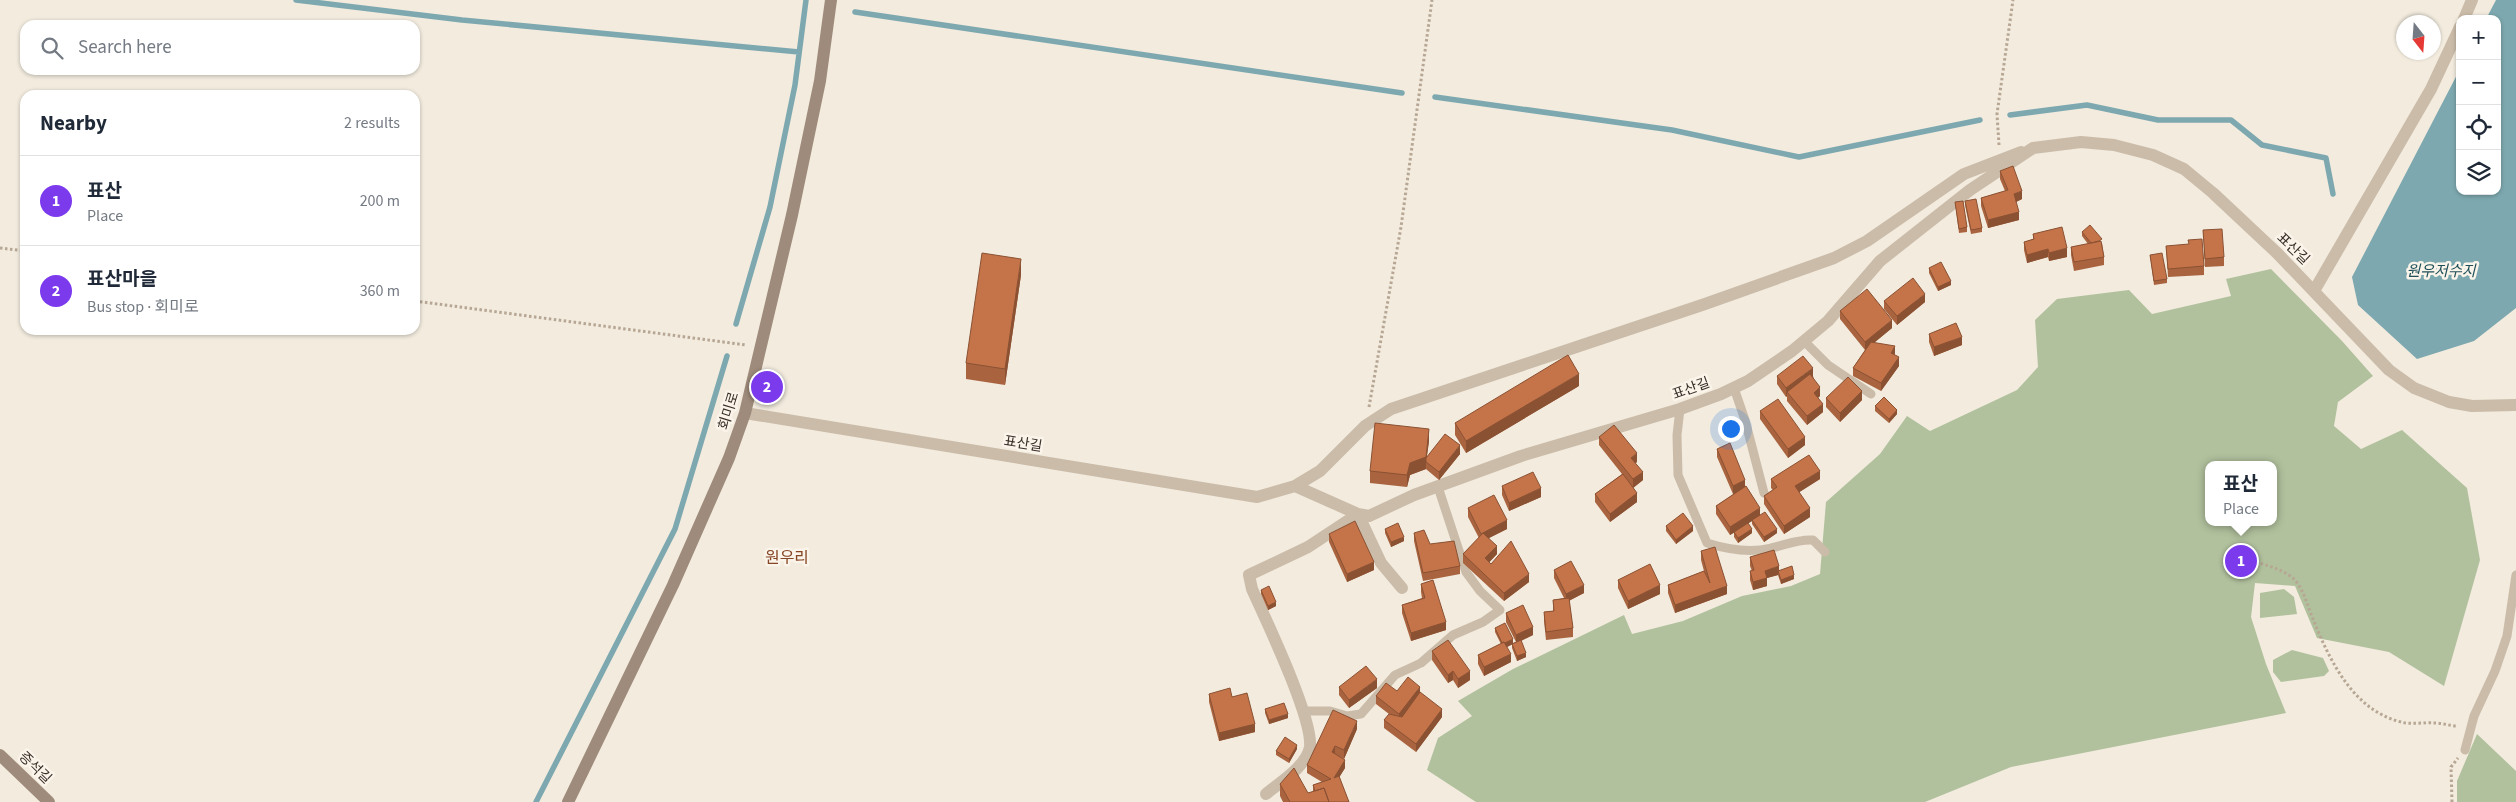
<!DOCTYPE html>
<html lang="en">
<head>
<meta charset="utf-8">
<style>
  :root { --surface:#fff; --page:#f2f2f3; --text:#1f2937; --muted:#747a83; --line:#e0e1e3; --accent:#7c3aed }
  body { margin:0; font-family:"Source Sans 3","Noto Sans KR",sans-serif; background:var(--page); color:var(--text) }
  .controls { position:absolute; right:15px; top:15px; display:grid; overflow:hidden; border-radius:10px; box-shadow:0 1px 4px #0004 }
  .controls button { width:45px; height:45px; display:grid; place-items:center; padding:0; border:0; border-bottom:1px solid var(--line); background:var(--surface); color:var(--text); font:25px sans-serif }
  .compass { position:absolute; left:2396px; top:15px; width:45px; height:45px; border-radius:50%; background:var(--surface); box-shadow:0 1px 4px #0004; rotate:163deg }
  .you { position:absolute; left:1730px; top:428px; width:18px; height:18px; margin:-12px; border:4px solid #fff; border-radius:50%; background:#1a73e8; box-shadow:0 0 0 8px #1a73e833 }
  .badge { display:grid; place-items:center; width:32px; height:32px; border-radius:50%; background:var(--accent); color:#fff; font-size:16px; font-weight:700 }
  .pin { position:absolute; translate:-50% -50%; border:2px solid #fff; box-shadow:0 1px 5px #0006 }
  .popup { position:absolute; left:2205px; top:461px; width:72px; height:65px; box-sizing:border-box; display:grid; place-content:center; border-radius:10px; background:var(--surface); filter:drop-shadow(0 1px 4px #0005); font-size:16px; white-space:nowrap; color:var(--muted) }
  .popup b { font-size:19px; color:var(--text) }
  .popup::after { content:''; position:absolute; left:50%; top:100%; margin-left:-10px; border:10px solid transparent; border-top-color:var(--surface) }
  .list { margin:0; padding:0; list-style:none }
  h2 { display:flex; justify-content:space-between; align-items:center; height:65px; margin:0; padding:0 20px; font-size:21px }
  h2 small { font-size:16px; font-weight:400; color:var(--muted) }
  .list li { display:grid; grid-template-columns:32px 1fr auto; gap:15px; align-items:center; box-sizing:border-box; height:90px; padding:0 20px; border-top:1px solid var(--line) }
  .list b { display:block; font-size:19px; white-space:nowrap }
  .list p { margin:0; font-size:16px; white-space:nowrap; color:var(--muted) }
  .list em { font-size:16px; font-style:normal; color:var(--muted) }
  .icon { flex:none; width:28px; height:28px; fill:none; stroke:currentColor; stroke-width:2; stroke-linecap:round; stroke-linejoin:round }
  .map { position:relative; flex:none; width:2516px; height:802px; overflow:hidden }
  .search { position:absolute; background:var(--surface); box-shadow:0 1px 4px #0004; left:20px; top:20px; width:400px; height:55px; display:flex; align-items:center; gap:12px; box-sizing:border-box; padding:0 18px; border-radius:15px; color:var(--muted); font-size:19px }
  .panel { position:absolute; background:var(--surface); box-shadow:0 1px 4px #0004; left:20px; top:90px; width:400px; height:245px; border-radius:15px }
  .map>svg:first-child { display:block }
</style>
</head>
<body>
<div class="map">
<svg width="2516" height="802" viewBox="0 0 2516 802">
  <rect width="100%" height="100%" fill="#f2ebde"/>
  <path fill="#b1c19d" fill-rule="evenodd" d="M2271,269L2342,341L2373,376L2338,402L2334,426L2361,449L2402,430L2467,488L2480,560L2444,686L2389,652L2317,638L2295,586L2255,583L2251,617L2266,664L2286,713L2011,767L1925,802H1476L1427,770L1438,738L1472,716L1458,701L1513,669L1624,615L1632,634L1683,621L1742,596L1791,586L1820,574L1826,502L1880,454L1907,416L1930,431L2017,390L2038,367L2035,320L2057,299L2129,290L2152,314L2231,296L2226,279ZM2208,465H2274V522H2208Z
    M2284,589L2294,597L2297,614L2260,618V593Z
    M2292,650L2323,658L2329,671L2324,676L2281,682L2273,672V660Z
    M2477,734L2516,771V802H2457V781Z"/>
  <path fill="#7da8af" d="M2496,0H2516V308L2474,341L2417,359L2358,305L2352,277L2460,69V191H2497V19H2486Z"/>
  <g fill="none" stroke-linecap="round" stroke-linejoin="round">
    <path stroke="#7da8af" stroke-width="5.5" d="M296,0L462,20L799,52
      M855,12L1402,93
      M1435,97L1672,130L1799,157L1980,120
      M2010,115L2087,105L2158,120H2231L2262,145L2326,158L2333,194
      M736,324L770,207L795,85L806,0
      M536,802L675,529L727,356"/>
    <path stroke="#b6a693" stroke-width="3" stroke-dasharray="2.5 2.5" stroke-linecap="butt" d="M1999,145L1997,114L2013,0
      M0,248L25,251
      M415,301L746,345
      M1369,407L1401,227L1432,0
      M2251,561C2264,564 2282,569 2293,578C2304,589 2307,605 2313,619C2330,661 2353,710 2401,722C2411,725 2425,722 2435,723C2443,723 2450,726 2458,726
      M2452,802L2451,767L2458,758"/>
    <path stroke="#cbbca9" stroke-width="9" d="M1804,341L1828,365L1871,394
      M1734,388L1745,420L1764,493
      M1680,409L1677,435L1678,475L1707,543C1726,549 1751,553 1771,548C1786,545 1797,539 1813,540L1825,552
      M1303,711H1330L1347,716L1361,714L1395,675L1421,663L1453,635L1483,622L1500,610L1480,591L1466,572L1438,487
      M2465,750L2474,716L2495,671L2507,636L2516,575"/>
    <path stroke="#cbbca9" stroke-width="12" d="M2464,19L2472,0
      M2314,291L2431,89L2460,27
      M745,413L1257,497L1295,486L1320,471L1365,426L1391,409L1705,304L1834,258L1867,241L1964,174L2021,152
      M1295,486L1358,514L1369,516L1414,495L1521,456L1680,409L1721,394L1748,381L1792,351L1828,321L1880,261L1970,190L2033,148L2081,142L2114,145L2153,155L2184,169L2213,193L2278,254L2389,370L2414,388L2449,402L2472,406L2516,405
      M1266,794C1279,783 1307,766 1310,747C1313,718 1266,620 1252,589L1249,575L1308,547L1358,514L1381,563L1402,588"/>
    <path stroke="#9e8b7b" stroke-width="12" d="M0,755L49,802
      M568,802L673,585L729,458L745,413L792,215L820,81L831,0"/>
  </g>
  <path fill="#a9643f" d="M2000,171L2022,199L2016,202L2019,220L1988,228L1981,206V198L2005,191L2000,179Z
    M1965,201L1982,228V232L1971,234L1965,205Z
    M1955,202L1967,227V232L1959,233Z
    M2203,230L2224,257V266L2205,267Z
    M2082,232L2102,243L2104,257V265L2074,271L2071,255V247L2088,244L2082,236Z
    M2033,234L2067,257L2049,261L2048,257L2027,263L2024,250V242L2033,239Z
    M2166,246L2204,266V275L2168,277Z
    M2150,255L2167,279V283L2154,285Z
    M1929,268L1951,285L1938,291L1929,273Z
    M1021,275L1005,385L966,379V363Z
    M1884,301L1925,302L1897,325L1884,309Z
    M1840,311L1892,328L1874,343L1894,355L1899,366L1881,391L1853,376V368L1865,350L1840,319Z
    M1929,334L1962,345L1934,356L1929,342Z
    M1777,376H1813L1820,396L1818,398L1823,412L1807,425L1787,401V396L1786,397L1777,384Z
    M1579,386L1466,453L1455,435V423Z
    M1826,398L1862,400L1840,422L1826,407Z
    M1875,406L1897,414L1889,423L1875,411Z
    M1760,411L1805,445L1788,458L1760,419Z
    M1599,437L1637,462L1635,463L1643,480L1633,488L1637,502L1610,522L1595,502V494L1622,474L1599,445Z
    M1429,441L1427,456L1460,454L1439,480L1426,469L1410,475L1407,487L1370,483V471Z
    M1717,449L1745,486L1760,515L1777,533L1764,542L1752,524V521L1748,523L1752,533L1738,543L1734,537V532L1739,530L1730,535L1716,514V506L1735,493L1733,494L1717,457Z
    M1771,479H1820L1799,492L1810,517L1784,534L1764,504V496L1773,490L1771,488Z
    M1502,486L1541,497L1509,511L1502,495Z
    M1468,508L1507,529L1489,538L1497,554L1489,562L1491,564L1529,582L1504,601L1463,563V554L1479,538L1468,517Z
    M1666,526L1693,531L1676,544L1666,531Z
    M1385,529L1404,541L1391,547L1385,533Z
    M1414,533L1460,566V574L1423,581L1414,541Z
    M1329,534L1374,570L1347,582L1329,542Z
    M1701,551L1727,594L1675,613L1668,593V585L1704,571L1701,560Z
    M1750,557L1779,570L1794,579L1781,584L1778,575L1767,578V586L1753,590L1750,580V571H1752L1750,566Z
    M1554,570L1584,593L1569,601L1573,628V637L1546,640L1544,621V612L1553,611V600L1564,598L1554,578Z
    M1618,580L1660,594L1628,609L1618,588Z
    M1421,584L1446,630L1411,641L1402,613V605L1422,598L1421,592Z
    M1261,590L1276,606L1268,610L1261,594Z
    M1506,613L1533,635L1521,641L1526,657L1517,661L1512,648V644L1507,647L1511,662L1484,676L1478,664V655L1501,644L1495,632V628L1513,643L1516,642L1506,622Z
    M1432,651L1470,680L1458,688L1453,680L1448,683L1432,660Z
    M1339,687L1377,688L1349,708L1339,695Z
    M1397,691L1420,692L1442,717L1416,752L1384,728V720L1389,714L1376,704V696Z
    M1209,694L1232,697L1255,732L1219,741L1209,702Z
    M1265,709L1288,718L1269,724L1265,713Z
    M1357,729L1344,759L1340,757L1345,768L1339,777L1349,802H1283L1280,796V784L1308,793L1313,792V785L1322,782L1307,773V765Z
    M1297,749L1289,763L1276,755V751Z"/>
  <path fill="#8a5133" d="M2022,191V199L2014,203V194Z
    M2019,212V220L1988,228V220Z
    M2067,248V257L2049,261V253Z
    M2048,249V257L2027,263V255Z
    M1021,259V275L1005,385V369Z
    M1951,281V285L1938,291V287Z
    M1925,294V302L1897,325V316Z
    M1892,320V328L1865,350V342Z
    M1962,337V345L1934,356V347Z
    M1895,346V354L1891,361V353Z
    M1899,357V366L1881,391V383Z
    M1813,368V376L1789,394L1787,392V396L1786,397V388Z
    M1579,374V386L1466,453V441Z
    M1820,387V396L1814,401V393Z
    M1862,391V400L1840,422V413Z
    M1823,404V412L1807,425V416Z
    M1897,410V414L1889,423V419Z
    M1429,429V441L1426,462V469L1410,475L1407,487V475L1410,463Z
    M1805,437V445L1788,458V449Z
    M1460,445V454L1439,480V472Z
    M1637,453V462L1631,466V458Z
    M1820,471V479L1795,495V486Z
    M1643,472V480L1633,488V479Z
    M1745,480V489L1733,494V486Z
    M1541,488V497L1509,511V503Z
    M1637,493V502L1610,522V514Z
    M1760,508V516L1730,535V527Z
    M1810,508V517L1784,534V526Z
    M1507,520V529L1481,542V534Z
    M1693,526V531L1676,544V540Z
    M1752,529V533L1738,543V538Z
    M1777,529V533L1764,542V537Z
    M1404,537V541L1391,547V542Z
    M1497,546V554L1485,567V558Z
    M1374,562V570L1347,582V574Z
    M1779,566V574L1778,571V575L1767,578V586L1753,590V582L1765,571Z
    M1529,574V582L1504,601V593Z
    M1794,575V579L1781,584V580Z
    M1584,585V593L1566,602V594Z
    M1660,585V594L1628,609V601Z
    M1727,586V594L1675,613V605Z
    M1276,602V606L1268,610V606Z
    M1446,622V630L1411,641V633Z
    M1533,627V635L1516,643V635Z
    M1513,639V644L1503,649V644Z
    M1526,653V657L1517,661V656Z
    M1511,654V662L1484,676V667Z
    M1453,671V680L1448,683V675Z
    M1470,671V680L1458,688V679Z
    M1377,679V688L1349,708V700Z
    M1420,687V695L1399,722V714Z
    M1442,709V717L1416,752V744Z
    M1288,714V718L1269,724V720Z
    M1357,721V729L1344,759V750Z
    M1255,724V732L1219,741V733Z
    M1297,745V749L1289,763V759Z
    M1335,746V755L1332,752Z
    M1345,760V768L1334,786V778Z"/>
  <path fill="#c57449" stroke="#8a5133" d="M2013,166L2022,191L2014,194L2019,212L1988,220L1981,198L2008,190L2000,171Z
    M1976,199L1982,228L1971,230L1965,201Z
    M1963,201L1967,227L1959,229L1955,202Z
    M2090,225L2102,239L2099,241L2091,243L2082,232Z
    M2062,227L2067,248L2049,253L2048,249L2027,255L2024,242L2034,239L2033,234Z
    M2222,229L2224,257L2205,259L2203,230Z
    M2202,239L2204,266L2168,269L2166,246L2189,244L2188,240Z
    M2101,241L2104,257L2074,262L2071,247Z
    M982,253L1021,259L1005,369L966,363Z
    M2162,253L2167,279L2154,281L2150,255Z
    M1941,262L1951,281L1938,287L1929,268Z
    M1913,278L1925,294L1897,316L1884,301Z
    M1867,289L1892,320L1865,342L1840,311Z
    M1956,323L1962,337L1934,347L1929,334Z
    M1871,342L1895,346L1891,353L1899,357L1881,383L1853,368Z
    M1568,355L1579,374L1466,441L1455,423Z
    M1803,356L1813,368L1786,388L1777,376Z
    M1810,374L1820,387L1814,393L1823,404L1807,416L1787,392Z
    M1848,377L1862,391L1840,413L1826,398Z
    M1884,397L1897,410L1889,419L1875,406Z
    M1778,399L1805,437L1788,449L1760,411Z
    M1375,423L1429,429L1426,457L1410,463L1407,475L1370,471Z
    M1614,425L1637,453L1631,458L1643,472L1633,479L1599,437Z
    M1445,434L1460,445L1439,472L1426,462V458Z
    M1730,443L1745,480L1733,486L1717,449Z
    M1809,455L1820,471L1795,486L1810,508L1784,526L1764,496L1777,487L1771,479Z
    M1533,472L1541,488L1509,503L1502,486Z
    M1623,474L1637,493L1610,514L1595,494Z
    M1746,486L1760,508L1730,527L1716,506Z
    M1494,495L1507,520L1481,534L1468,508Z
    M1765,512L1777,529L1764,537L1752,520Z
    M1683,513L1693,526L1676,540L1666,526Z
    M1355,521L1374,562L1347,574L1329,534Z
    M1398,523L1404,537L1391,542L1385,529Z
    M1748,523L1752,529L1738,538L1734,532Z
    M1424,530L1430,544L1454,541L1460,566L1423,573L1414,533Z
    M1483,533L1497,546L1485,558L1491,564L1511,541L1529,574L1504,593L1463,554Z
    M1715,547L1727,586L1675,605L1668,585L1704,571L1710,583L1701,551Z
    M1774,550L1779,566L1765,571L1767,578L1753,582L1750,571L1754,570L1750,557Z
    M1571,561L1584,585L1566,594L1554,570Z
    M1650,564L1660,585L1628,601L1618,580Z
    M1792,566L1794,575L1781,580L1778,571Z
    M1433,580L1446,622L1411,633L1402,605L1425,598L1421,584Z
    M1269,586L1276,602L1268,606L1261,590Z
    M1569,598L1573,628L1546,632L1544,612L1554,611L1553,600Z
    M1523,605L1533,627L1516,635L1506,613Z
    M1505,623L1513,639L1505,643L1504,642L1502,643L1495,628Z
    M1448,640L1470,671L1458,679L1453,671L1448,675L1432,651Z
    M1521,640L1526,653L1517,656L1512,644Z
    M1504,642L1511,654L1484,667L1478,655Z
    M1366,666L1377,679L1349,700L1339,687Z
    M1408,677L1420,687L1399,714L1376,696L1386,683L1397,691Z
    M1230,688L1232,697L1247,693L1255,724L1219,733L1209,694Z
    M1420,692L1442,709L1416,744L1384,720L1389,714L1402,717Z
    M1284,703L1288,714L1269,720L1265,709Z
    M1333,710L1357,721L1344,750L1335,746L1332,752L1345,760L1334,778L1339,776L1349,802H1329L1324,788L1315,791L1313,785L1331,779L1307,765Z
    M1285,737L1297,745L1289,759L1276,751Z
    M1294,768L1308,793L1324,788L1329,802H1290L1280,784Z"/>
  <g text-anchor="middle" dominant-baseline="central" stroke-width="5" stroke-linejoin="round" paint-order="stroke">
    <g font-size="14" fill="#382f29" stroke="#faf4ea">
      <text transform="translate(2293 249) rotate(44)">표산길</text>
      <text transform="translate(1691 389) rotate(-20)">표산길</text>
      <text transform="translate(729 411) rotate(-73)">회미로</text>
      <text transform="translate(1023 444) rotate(9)">표산길</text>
      <text transform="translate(35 768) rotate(44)">증석길</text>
    </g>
    <g font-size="15" font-style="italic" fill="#1f4f59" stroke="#faf4ea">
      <text x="2441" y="271">원우저수지</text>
    </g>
    <g font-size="16" fill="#864523" stroke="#faf4ea">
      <text x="787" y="558">원우리</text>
    </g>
  </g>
</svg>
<div class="controls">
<button>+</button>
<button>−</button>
<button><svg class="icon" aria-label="locate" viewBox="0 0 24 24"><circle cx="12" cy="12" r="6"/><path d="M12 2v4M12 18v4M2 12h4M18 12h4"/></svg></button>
<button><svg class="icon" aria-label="layers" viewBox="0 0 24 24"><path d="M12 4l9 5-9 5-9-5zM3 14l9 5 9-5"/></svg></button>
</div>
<svg class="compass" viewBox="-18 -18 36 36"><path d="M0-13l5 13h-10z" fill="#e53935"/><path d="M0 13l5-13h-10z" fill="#747a83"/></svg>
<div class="you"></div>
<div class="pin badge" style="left:2241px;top:561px">1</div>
<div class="popup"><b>표산</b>Place</div>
<div class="pin badge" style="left:767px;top:387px">2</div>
<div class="search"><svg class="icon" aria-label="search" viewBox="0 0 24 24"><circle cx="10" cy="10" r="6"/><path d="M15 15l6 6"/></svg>Search here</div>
<section class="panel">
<h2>Nearby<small>2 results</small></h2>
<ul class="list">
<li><span class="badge">1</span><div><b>표산</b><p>Place</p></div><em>200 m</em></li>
<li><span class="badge">2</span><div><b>표산마을</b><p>Bus stop · 회미로</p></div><em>360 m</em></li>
</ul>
</section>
</div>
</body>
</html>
